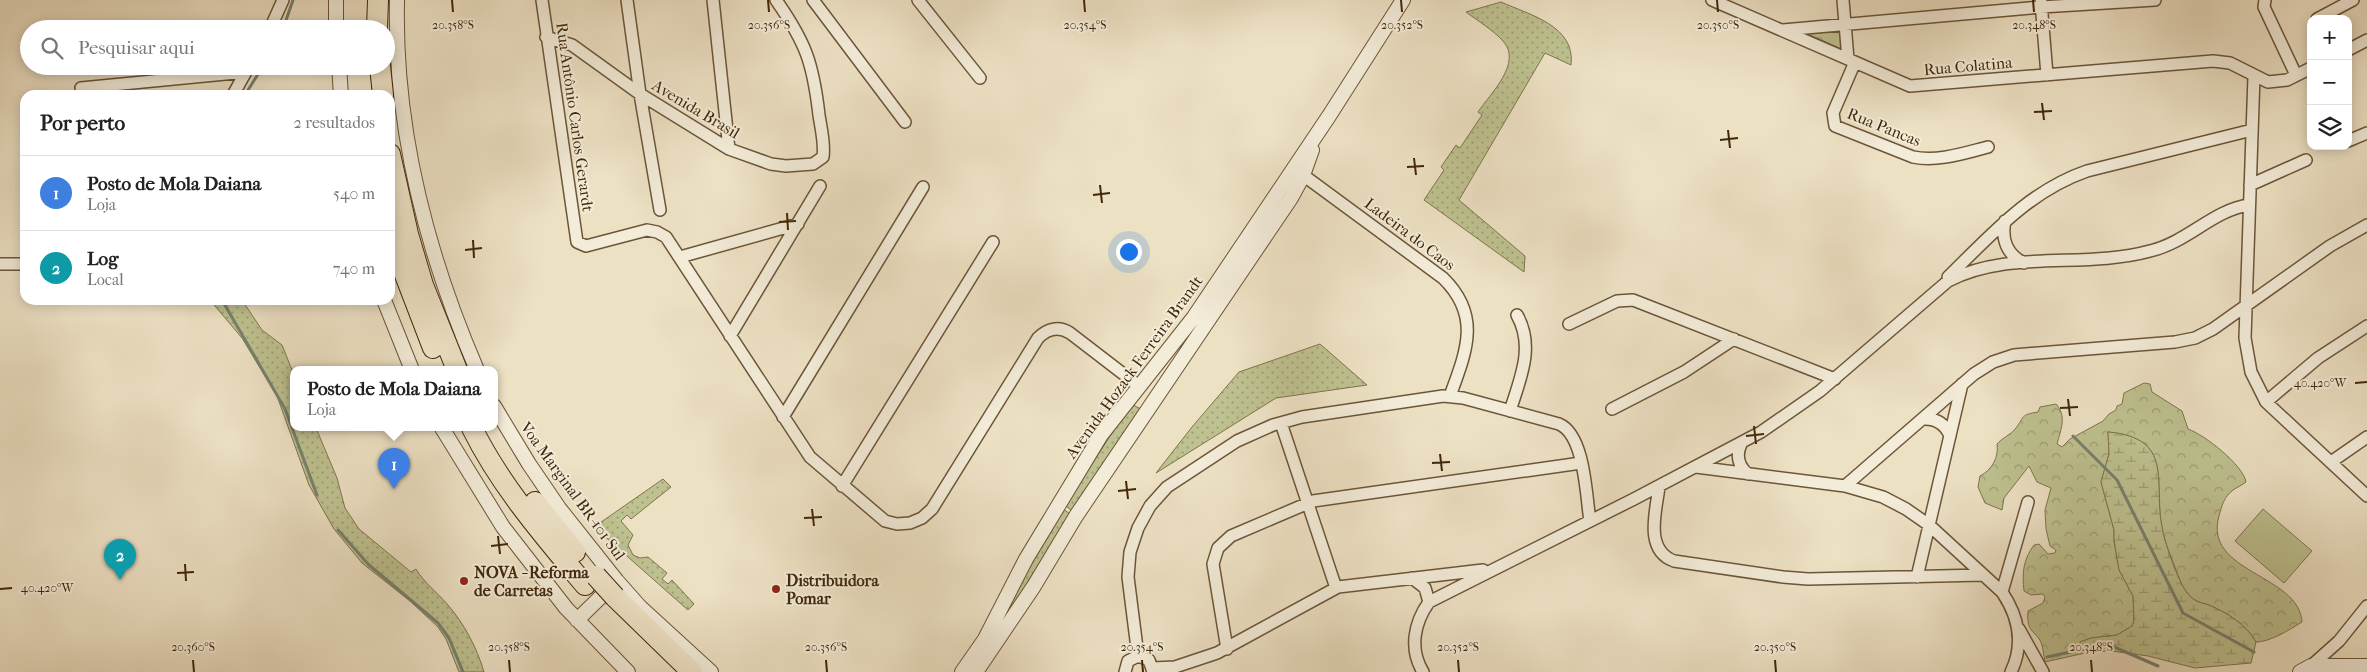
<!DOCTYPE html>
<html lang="pt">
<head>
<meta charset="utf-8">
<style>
  :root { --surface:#fff; --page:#f6f6f6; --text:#222; --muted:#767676; --line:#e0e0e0; --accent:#2563eb }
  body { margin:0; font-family:"IM FELL French Canon",serif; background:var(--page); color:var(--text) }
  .controls { position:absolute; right:15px; top:15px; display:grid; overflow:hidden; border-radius:10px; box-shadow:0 2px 12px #0003 }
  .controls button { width:45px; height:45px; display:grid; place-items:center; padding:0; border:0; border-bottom:1px solid var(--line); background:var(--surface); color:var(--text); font:25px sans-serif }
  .you { position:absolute; left:1128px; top:251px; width:18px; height:18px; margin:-12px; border:4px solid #fff; border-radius:50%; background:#1a73e8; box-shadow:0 0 0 8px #1a73e833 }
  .badge { display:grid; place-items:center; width:32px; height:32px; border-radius:50%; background:var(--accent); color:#fff; font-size:16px; font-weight:700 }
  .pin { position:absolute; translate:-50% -41px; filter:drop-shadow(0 1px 2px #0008) }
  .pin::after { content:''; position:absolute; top:26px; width:18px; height:15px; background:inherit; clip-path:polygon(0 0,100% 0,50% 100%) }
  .popup { position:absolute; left:290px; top:366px; width:208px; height:65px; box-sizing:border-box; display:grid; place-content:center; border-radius:10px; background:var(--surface); filter:drop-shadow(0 1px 4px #0005); font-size:16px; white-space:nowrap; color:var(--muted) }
  .popup b { font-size:19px; color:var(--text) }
  .popup::after { content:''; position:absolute; left:50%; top:100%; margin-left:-10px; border:10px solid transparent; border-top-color:var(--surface) }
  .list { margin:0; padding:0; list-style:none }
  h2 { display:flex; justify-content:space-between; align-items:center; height:65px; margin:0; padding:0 20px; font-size:21px }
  h2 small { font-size:16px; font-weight:400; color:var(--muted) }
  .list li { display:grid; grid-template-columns:32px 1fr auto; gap:15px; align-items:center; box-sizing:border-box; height:75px; padding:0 20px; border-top:1px solid var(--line) }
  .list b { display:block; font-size:19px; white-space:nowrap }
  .list p { margin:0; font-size:16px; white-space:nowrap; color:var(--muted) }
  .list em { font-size:16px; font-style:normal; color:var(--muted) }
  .icon { flex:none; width:28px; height:28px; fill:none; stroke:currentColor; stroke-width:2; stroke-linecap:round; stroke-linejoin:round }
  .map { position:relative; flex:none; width:2367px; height:672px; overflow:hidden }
  .search { position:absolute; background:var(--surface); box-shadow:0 2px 12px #0003; left:20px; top:20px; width:375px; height:55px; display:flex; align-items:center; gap:12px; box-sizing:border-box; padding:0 18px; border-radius:28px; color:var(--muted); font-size:19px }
  .panel { position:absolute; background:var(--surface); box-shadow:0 2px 12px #0003; left:20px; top:90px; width:375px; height:215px; border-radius:15px }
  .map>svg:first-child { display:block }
</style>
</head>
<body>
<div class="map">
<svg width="2367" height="672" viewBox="0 0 2367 672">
  <defs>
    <pattern id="grass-dots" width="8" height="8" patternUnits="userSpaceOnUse" patternTransform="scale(1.25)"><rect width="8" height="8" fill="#bec190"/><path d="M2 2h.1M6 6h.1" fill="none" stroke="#9c9d74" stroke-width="1.8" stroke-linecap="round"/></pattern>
    <pattern id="forest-crowns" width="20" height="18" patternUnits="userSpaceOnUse" patternTransform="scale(1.25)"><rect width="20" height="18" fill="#bec190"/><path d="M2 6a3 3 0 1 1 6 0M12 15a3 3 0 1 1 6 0" fill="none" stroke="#9c9d74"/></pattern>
    <pattern id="wetland-marsh" width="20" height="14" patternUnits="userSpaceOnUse" patternTransform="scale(1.25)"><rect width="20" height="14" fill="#bec190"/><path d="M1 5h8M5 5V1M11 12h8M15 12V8" fill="none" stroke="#9c9d74"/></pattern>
  </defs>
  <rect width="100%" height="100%" fill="#ede1c4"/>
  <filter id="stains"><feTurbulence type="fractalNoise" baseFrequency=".004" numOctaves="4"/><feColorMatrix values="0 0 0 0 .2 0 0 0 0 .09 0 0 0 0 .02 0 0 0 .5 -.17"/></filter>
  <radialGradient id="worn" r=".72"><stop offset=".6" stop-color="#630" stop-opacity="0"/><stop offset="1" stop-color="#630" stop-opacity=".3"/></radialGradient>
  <path fill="url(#grass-dots)" stroke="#80744c" d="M1501,2C1530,15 1576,26 1571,65L1545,53L1459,200L1525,256L1524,272L1424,200L1444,170L1441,167L1456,145L1460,148L1482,115L1478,112C1490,94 1523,63 1503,41C1493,30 1478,21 1466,12Z
    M210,300H242L262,330L282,345L294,375V428H316L337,478L345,508L359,529L411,572L416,569C425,584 436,591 447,604C464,623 477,648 484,672H459L446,639L438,627L410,601L362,563L334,529L309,485L277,396L242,338Z
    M1320,344L1367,385L1276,398L1156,473L1192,427L1239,372Z
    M1131,404L1141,409L1072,511L1065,505Z
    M663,479L671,487L631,519L627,515L621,521L633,535L628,545L633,555L640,558L648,557L667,573L662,579L668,584L672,580L694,604L688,610L594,527Z
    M1063,509L1070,514L1006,617L1005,616L1018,585Z"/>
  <path fill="url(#forest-crowns)" stroke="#80744c" d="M1842,29L1844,50L1805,33Z
    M2144,383L2150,384L2152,392L2182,411L2188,429C2205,435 2243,465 2246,482C2242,485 2238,487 2233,490C2224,497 2222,505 2219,516C2203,573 2299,574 2302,622C2289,630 2270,642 2256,642C2246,624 2227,613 2209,605C2203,603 2196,602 2191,597C2183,590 2179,578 2175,567C2170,555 2164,540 2162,527C2153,482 2175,438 2108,432L2109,454L2101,482L2114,530V541L2119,570L2133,596L2134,621L2132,626L2117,635L2091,638L2080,642V652L2085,653L2045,662C2044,656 2043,650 2042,645C2037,630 2026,635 2028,611L2043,603L2045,597L2043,594L2031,595L2024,591C2022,573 2023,560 2034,545L2039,544L2048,554L2055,553L2056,550L2050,546L2046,529L2045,510L2051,488L2037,482L2029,466L2004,498L2002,510L1985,503L1978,487L1980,476C1992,470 1999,457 1997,444C2003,437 2011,435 2016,428C2025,416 2020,415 2038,412L2040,407L2056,404C2067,416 2061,429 2057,444L2062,447L2070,439L2103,421L2109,414L2116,410L2117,406L2122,404L2124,393Z"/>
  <path fill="url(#wetland-marsh)" stroke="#80744c" d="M2108,432C2175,438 2153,482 2162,527C2164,540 2170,555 2174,567C2179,578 2183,590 2191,597C2195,602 2203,603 2209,605C2227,613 2246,624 2256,642L2251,663L2195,668L2148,656L2111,651L2080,652V642L2091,638L2117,635L2132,626L2134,621L2133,596L2119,570L2114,540V530L2101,482L2109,454Z"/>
  <path fill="#bec190" stroke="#80744c" d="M2263,509L2312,551L2284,583L2235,541Z"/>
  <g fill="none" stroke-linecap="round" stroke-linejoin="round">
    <path stroke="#76816e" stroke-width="3" d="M283,29L293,0
      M245,95L263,66
      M222,300L285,409L317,495
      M2073,436L2117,480L2183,613L2254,652
      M338,530L369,565L438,623L449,638L463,672
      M2047,657L2107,644L2158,666"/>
    <g stroke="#6c5538" stroke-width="14">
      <path id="minor" d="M542,0L577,242L586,246L647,230L657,232L666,237L810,457L885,521L897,524L910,523L922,518L932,509L1038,338C1048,328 1059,326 1070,333L1139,386
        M627,0L640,94L660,210
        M713,0L729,149
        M813,0L905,122
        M918,0L980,78
        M1712,0L1910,86L2213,61L2230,63L2268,82L2287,80L2311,68
        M1843,0L1848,59
        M2265,0L2264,7L2296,75
        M2041,2L2047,75
        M2317,19L2353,0
        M270,29L283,0
        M1783,30L2041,7L2155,0
        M546,37L572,45L640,94L729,149L771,164L786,166L813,164L823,157C825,143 821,129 819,115C813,63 806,43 776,0
        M2348,50L2367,40
        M1855,62L1833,113L1835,126L1913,157C1938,162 1964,153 1988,147
        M2254,76L2245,338L2251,372L2266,402L2367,496
        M81,88L246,72
        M233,95L248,68
        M2348,141L2367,133
        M1303,175L1443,278C1482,316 1466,352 1450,396
        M2250,185L2306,160
        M2005,221C2001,239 2007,255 2024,263
        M680,257L798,224
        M0,264H25
        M1948,277C1991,235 2029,191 2087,171L2252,130
        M1569,324L1617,301L1633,300L1835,379
        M730,336L820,186
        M2266,402L2318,358L2367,326
        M1612,409L1684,372L1734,339
        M1510,411C1520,379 1535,347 1517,315
        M783,417L923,187
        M1922,419C1935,418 1945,423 1950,436
        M1281,423L1336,588
        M1741,444C1736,455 1738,466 1748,474
        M2331,462L2367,437
        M1696,467L1845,486L1883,497L1906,509L1929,525L2002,592C2019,617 2024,645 2011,672
        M842,486L993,242
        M1845,486L1974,374L1993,362L2014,355L2175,342L2195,338L2213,329L2330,246L2367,225
        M1659,487C1656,511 1644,550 1674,561L1783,577L1808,579L1983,575
        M1917,577L1962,384
        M1412,578L1425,588L1429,602
        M2002,592L2028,502
        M2019,629L2043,672
        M1227,649L1213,564L1218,548L1231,536L1313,501L1581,463
        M1138,656L1128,577L1130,552L1138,528L1150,506L1167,487L1237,441L1273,425L1302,417L1443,396L1463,398L1559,424C1585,435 1586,496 1590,521
        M2311,666L2339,641L2367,606
        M1153,668L1175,667L1217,653L1338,587L1483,570
        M1125,672L1128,661L1138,656L1149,660L1153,672
        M1423,672C1409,649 1414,623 1429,602L1634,499L1761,432L1820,391L1948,281C2010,249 2084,269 2150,251C2188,242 2213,210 2249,205"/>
    </g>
    <g stroke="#6c5538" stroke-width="16">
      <path id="tertiary" d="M397,0C394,128 427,254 477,370
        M336,29V0
        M339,66L341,95
        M384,300L412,370
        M494,406L529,464L559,508L617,581L640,607L711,672
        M442,428L503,527L566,608L628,672
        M577,620L614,584
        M962,672L985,639L1026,559L1101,435L1194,317L1329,116L1403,0
        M976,672L1034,586L1076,516L1291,198L1302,178L1312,150
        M2300,672L2311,666H2367"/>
    </g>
    <g stroke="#412609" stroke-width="22">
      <path id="motorway" d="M377,29L378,0
        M380,66L383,95
        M390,154L408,234L423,285L457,370
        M390,219L405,275L433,348
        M472,428C500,485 544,536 585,585
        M535,502L575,552
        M615,597L692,672"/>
    </g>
    <use href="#minor" stroke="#f3ecd9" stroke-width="11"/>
    <use href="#tertiary" stroke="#f3ecd9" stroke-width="14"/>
    <use href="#motorway" stroke="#ede1c4" stroke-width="20"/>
    <g stroke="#412609" stroke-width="22" stroke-linecap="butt">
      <path id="motorway-bridge" d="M596,576L615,597"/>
    </g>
    <use href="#motorway-bridge" stroke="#ede1c4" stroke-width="20"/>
  </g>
  <path fill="none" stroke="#412609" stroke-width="2" d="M452,0L453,12M768,0L769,12M1084,0L1085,12M1401,0L1402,12M1717,0L1718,12M2033,0L2034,12M2042,103L2044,120M2034,112L2052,111M1728,130L1730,148M1720,140L1738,138M1414,158L1416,175M1407,167L1424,166M1100,185L1102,203M1093,195L1110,193M787,213L788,230M779,222L796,221M473,240L474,258M465,250L482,248M2355,383L2367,382M2068,399L2070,416M2060,408L2078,407M1754,426L1756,444M1746,436L1764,434M1440,454L1442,471M1432,463L1450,462M1126,481L1128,499M1118,491L1136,489M812,509L814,526M804,518L822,517M498,536L500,554M491,546L508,544M185,564L186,581M177,573L194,572M0,589L12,588M193,660L194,672M509,660L510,672M826,660L827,672M1142,660L1143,672M1458,660L1459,672M1775,660L1776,672M2091,660L2092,672"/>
  <g fill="#8f2418" stroke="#f3ecd9" stroke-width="2">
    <circle cx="464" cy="581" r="5"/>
    <circle cx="776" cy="589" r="5"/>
  </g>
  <g text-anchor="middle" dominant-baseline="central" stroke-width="4" stroke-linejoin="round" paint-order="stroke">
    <g font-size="16" fill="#412609" stroke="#f3ecd9">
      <text transform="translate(1968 66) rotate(-5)">Rua Colatina</text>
      <text transform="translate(696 109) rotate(31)">Avenida Brasil</text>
      <text transform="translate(575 117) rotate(82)">Rua Antônio Carlos Gerardt</text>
      <text transform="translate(1884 127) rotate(22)">Rua Pancas</text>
      <text transform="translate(1410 234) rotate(37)">Ladeira do Caos</text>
      <text transform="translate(1134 367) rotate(-54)">Avenida Hozack Ferreira Brandt</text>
      <text transform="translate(573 491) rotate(54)">Voa Marginal BR-101 Sul</text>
    </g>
    <g font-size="16" font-weight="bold" fill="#412609" stroke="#f3ecd9" text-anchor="start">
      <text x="474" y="572">NOVA - Reforma<tspan x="474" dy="18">de Carretas</tspan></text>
      <text x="786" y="580">Distribuidora<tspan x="786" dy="18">Pomar</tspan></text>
    </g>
  </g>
  <g font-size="12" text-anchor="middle" fill="#412609" stroke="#f3ecd9" stroke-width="4" stroke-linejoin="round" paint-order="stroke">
    <text x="453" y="29">20.358°S</text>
    <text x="769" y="29">20.356°S</text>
    <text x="1085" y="29">20.354°S</text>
    <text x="1402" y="29">20.352°S</text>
    <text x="1718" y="29">20.350°S</text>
    <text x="2034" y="29">20.348°S</text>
    <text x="2320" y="387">40.420°W</text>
    <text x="47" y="592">40.420°W</text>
    <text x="193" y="651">20.360°S</text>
    <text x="509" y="651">20.358°S</text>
    <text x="826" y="651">20.356°S</text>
    <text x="1142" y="651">20.354°S</text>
    <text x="1458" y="651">20.352°S</text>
    <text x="1775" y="651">20.350°S</text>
    <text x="2091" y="651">20.348°S</text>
  </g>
  <rect width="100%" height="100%" filter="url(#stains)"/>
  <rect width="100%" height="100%" fill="url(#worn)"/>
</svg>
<div class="controls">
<button>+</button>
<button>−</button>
<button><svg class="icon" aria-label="layers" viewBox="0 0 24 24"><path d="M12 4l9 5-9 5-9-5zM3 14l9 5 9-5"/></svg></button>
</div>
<div class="you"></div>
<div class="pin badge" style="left:394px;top:489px;background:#3f7fe0">1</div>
<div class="popup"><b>Posto de Mola Daiana</b>Loja</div>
<div class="pin badge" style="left:120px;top:580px;background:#0f9aa8">2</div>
<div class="search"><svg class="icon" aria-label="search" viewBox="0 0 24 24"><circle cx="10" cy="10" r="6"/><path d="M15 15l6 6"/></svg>Pesquisar aqui</div>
<section class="panel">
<h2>Por perto<small>2 resultados</small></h2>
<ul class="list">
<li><span class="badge" style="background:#3f7fe0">1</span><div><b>Posto de Mola Daiana</b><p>Loja</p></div><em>540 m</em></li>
<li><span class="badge" style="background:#0f9aa8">2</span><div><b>Log</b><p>Local</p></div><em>740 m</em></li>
</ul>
</section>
</div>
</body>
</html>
